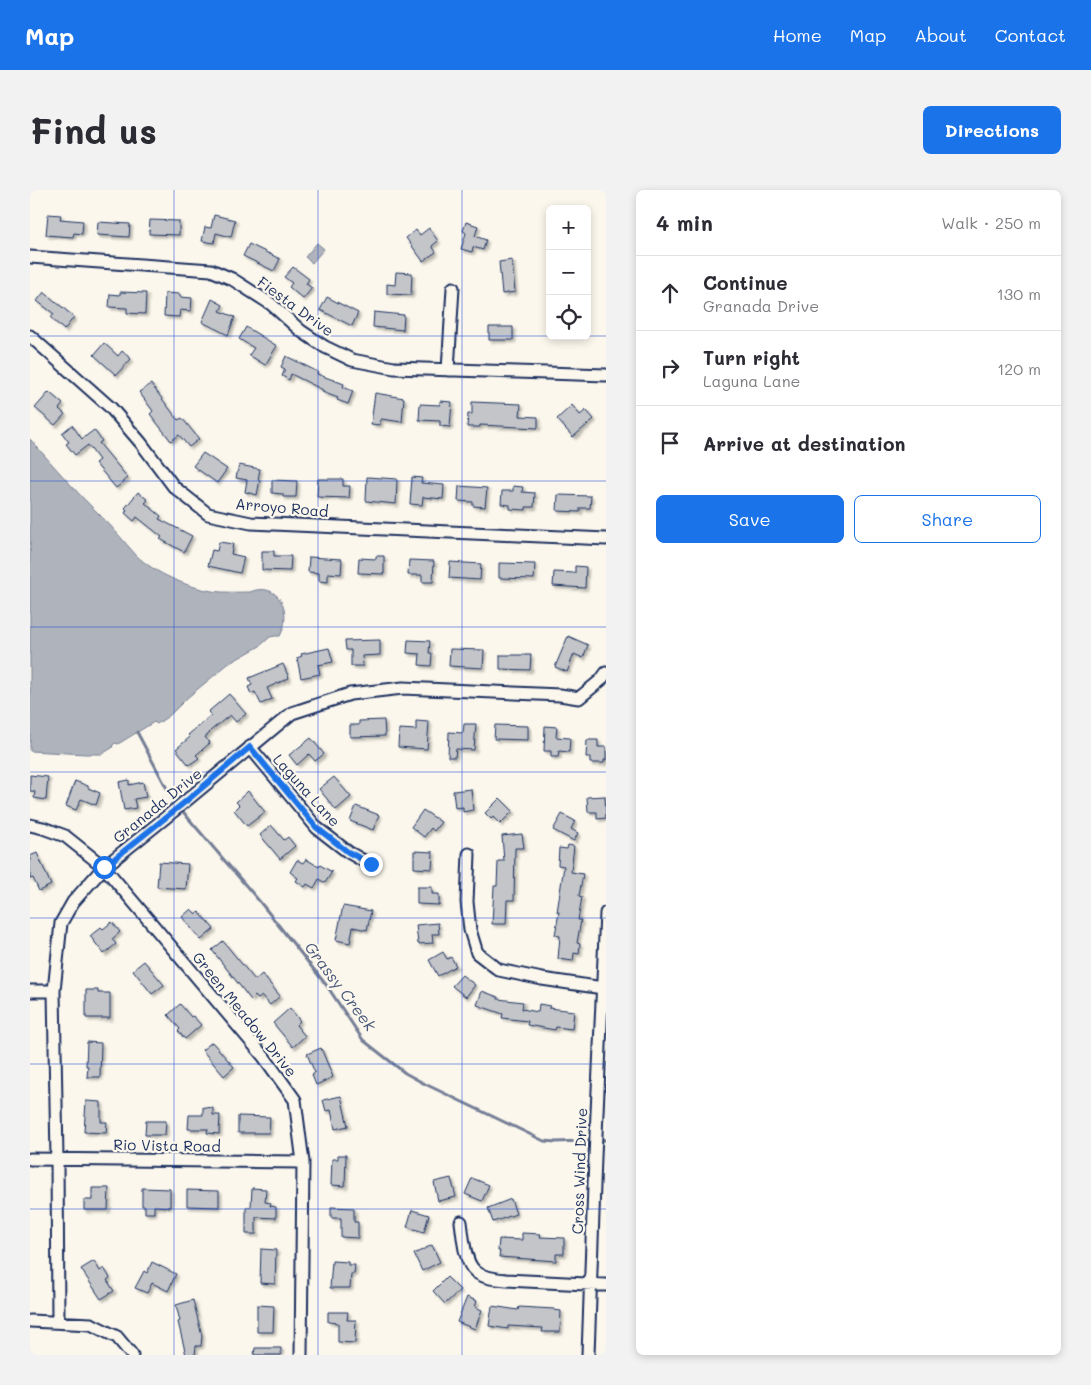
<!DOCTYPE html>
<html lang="en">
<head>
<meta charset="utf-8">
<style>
  :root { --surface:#fff; --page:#f2f2f3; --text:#2b2b33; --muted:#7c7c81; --line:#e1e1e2; --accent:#1a73e8 }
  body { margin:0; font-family:Mali,sans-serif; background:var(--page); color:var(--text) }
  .controls { position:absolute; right:15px; top:15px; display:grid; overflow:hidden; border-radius:8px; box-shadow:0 2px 8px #0003 }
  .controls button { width:45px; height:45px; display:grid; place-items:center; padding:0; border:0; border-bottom:1px solid var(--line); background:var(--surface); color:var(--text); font:25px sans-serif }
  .stop { position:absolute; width:15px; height:15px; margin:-11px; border:4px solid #1a73e8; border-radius:50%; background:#fff }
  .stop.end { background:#1a73e8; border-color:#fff; box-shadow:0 1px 5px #0008 }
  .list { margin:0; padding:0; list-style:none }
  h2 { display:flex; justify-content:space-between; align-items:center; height:65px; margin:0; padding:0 20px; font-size:21px }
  h2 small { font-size:16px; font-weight:400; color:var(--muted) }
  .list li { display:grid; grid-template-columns:32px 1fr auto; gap:15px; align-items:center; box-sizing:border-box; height:75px; padding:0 20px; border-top:1px solid var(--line) }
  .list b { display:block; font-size:19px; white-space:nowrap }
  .list p { margin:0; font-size:16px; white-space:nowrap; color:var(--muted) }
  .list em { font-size:16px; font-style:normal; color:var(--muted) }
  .actions { display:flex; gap:10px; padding:15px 20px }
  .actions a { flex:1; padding:11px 0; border:1px solid var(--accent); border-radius:8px; text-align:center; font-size:18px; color:var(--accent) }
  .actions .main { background:var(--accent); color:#fff }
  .icon { flex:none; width:28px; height:28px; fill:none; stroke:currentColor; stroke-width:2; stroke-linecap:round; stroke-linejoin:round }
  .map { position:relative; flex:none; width:576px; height:1165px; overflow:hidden; border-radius:8px }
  header { display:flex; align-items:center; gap:30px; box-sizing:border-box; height:70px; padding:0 25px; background:var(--accent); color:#fff }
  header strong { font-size:24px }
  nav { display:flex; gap:28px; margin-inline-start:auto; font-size:18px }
  .intro { display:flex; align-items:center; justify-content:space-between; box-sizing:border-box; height:120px; padding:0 30px }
  h1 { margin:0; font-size:35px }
  .button { padding:12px 22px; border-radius:8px; background:var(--accent); color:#fff; font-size:18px; font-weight:700 }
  main { display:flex; gap:30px; padding:0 30px }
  aside { flex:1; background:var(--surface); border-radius:8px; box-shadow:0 2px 8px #0003 }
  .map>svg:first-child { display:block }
</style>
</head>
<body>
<header>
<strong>Map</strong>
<nav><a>Home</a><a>Map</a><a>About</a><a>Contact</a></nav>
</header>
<div class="intro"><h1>Find us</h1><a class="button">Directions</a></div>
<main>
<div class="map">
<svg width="576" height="1165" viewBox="0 0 576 1165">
  <defs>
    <filter id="shadow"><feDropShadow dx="2.5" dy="2.5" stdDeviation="1" flood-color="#0004"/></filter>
  </defs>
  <rect width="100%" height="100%" fill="#fbf7ec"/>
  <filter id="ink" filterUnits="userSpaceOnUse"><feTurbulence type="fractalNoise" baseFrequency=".02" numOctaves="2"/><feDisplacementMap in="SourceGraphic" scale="10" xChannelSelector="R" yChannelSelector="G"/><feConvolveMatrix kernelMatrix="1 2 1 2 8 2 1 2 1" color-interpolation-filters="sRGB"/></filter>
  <g filter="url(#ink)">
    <path fill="#afb3bb" stroke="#747e96" d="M287,53L294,59L282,73L275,67Z
      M0,249C23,275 45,301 70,325C83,337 94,352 106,365C124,383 157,397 182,401C194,403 208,402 220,402C249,390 263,423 250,446H245L240,447L230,456L198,474L157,508L140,525L127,534L124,532L88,554L85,553L83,555L82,558L72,564H56L0,561Z"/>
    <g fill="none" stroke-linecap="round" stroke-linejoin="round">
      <path stroke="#747e96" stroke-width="3" d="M107,542L142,608L159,629L230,712L297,796L333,850L375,883L395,894L514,951L526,952L576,950"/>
    </g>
    <path fill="#c3c5c9" stroke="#1b2f5e" filter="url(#shadow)" d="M18,24L31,25L30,29L53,31L52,44L44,43L43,47L16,45Z
      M184,25L205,30L201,47L186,43L184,53L172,51L175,37L181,38Z
      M120,30L149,31V45L119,44Z
      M68,32L100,34L99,47L67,45Z
      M436,32L448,36L445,46L456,50L453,60L443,57L442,62L431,59L436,43L433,41Z
      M399,38L408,51L402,56L406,62L393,71L376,48L386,40L390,45Z
      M219,54L250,69L244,81L213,66Z
      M482,70L485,102L472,104L469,72Z
      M263,77L279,89L276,94L282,98L273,109L259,97L262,93L254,87Z
      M366,82L382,83L381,105L357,104V94L365,95Z
      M14,102L44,127L34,140L21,128L24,124L7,111Z
      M90,102L116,103L115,124L97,123V118L79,117L80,104L90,105Z
      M135,103L150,104V107L162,108L161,121L150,120L149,127L134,126Z
      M297,107L328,123L322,136L290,120Z
      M182,109L193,115L190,121L205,127L198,145L172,132Z
      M344,122L374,125L373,140L343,137Z
      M216,137L247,156L235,175L219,165L224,158L209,149Z
      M459,137H483V150H459Z
      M74,153L88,166L92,161L101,169L86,185L64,165Z
      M256,166L288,182L287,184L314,194L313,197L323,201L318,214L307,210L308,208L292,202L293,200L261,184L259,190L252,186L255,179L251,177Z
      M121,194L148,230L152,228L169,249L159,257L149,245L141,251L120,224L123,221L109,202Z
      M19,202L33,214L29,219L35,224L25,235L5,218Z
      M345,203L374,208L372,232L351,229L350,235L341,234Z
      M410,211L422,212L420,237L410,236V231L389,230L390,214L410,215Z
      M442,212L491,214L490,226L508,227V238L450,235V237H437L438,224H442Z
      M542,215L550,225L556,220L564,229L543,247L527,229Z
      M42,235L52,249L64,240L72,251L69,253L98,288L86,298L65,273L69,270L58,255L45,265L36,254L39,252L32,243Z
      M173,263L197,279L187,293L163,276Z
      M209,275L230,279L228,290H230L227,305L215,302L217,290L206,288Z
      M337,287L367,289L366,314L336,311Z
      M382,287L392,288L391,293L414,295L413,309L393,307L392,315L380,314Z
      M288,289H313V296H320L319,308L287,307Z
      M242,290L267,291L266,307H253V304L242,303Z
      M429,296L457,298L455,317L443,316V312L428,311Z
      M483,296L493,297L492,302L505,303L504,317H496V320L480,319V315L471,314L472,301H483Z
      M108,302L118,310L115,313L131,326L129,329L162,346L154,362L130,349L132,347L107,327L104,331L95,323L97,320L95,318Z
      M528,305L561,306L560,318H550V322L527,321Z
      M189,352L203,354L201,364L214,367L210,383L178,376L182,360L187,361Z
      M232,361H244V366H261L260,381L232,380Z
      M346,366H354V384L328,383L329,368L346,369Z
      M279,367L312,369L311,384L298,383V392L289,391V383L278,382Z
      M379,370L404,371L403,392H392V385H378Z
      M420,372L451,374L450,390L419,388Z
      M469,373L505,374L504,389L469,388Z
      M545,376L556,377L555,398L523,396L524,382L545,383Z
      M538,446L558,455L553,468L544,464L537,482L525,477Z
      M350,450V465L332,466L333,476H321V460H316L315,451Z
      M378,450L400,451L399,463H402L401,476L389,475L390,464L377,463Z
      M299,458L303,472L288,475L290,484L271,488L267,468L272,466L271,464Z
      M420,459L454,460L453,478L419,476Z
      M470,465H501L500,480L470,479Z
      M253,474L259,488L237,498L242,509L231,514L225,502L221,504L218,497L222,495L219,488Z
      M199,504L216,524L206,532L200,525L179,542L180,543L175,547L180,553L166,565L169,568L159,575L146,559L160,547L158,545L181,525L178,522Z
      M354,530L355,546L320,547V535H329V531Z
      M386,531L399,532L397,559L368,557L369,539L386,540Z
      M434,534H446L444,560L426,559L425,567H418L419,542L433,543Z
      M465,535L498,536V550L464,549Z
      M515,536L527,537L526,547L540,548L539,562L529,561L528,567H521V561H514Z
      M281,548L294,564L285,571L279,564L267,575L259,565Z
      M557,550H568V557H576V570H574V573H560V567H556Z
      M0,585L18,587L16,610L4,608L5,602L0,601Z
      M304,587L321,607L306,620L289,599Z
      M99,590V595L113,592L116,607L104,609L106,618L94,620L89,592Z
      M45,591L58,596V598L70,603L66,615L51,609L46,620L36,616Z
      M441,599L443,620L433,622V617L425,618L423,601Z
      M218,601L235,622L217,636L204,620L209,615L206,612Z
      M575,606L576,628L567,629V622H558L557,607Z
      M470,608L483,621L470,634L463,627L461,629L455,623Z
      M326,616L349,625L343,640L320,631Z
      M393,620L411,632L404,641L401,638L394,647L381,637Z
      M532,624L545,631L541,639L548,643L544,651L523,640Z
      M241,635L254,650L258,647L265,656L250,669L230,645Z
      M492,644L494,658H485L484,710H477L476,734H462L464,696H467L468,671H474L472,646Z
      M538,655L544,656L541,682L553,684L549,706L552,707L548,730H551L547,753L550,754L549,764L544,763L543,771L528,769L530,746L525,745L529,722H527L534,676L528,675L529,658L537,659Z
      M384,661L403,662L402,679L384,678Z
      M7,663L21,695L9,701L3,688L0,689V666Z
      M276,669L289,677L290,675L302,682L295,693L289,689L284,698L277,694L275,697L266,691L268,688L260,682L267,670L273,673Z
      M129,672L158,674L156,699L127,697Z
      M387,697H402V704H409V715L387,714Z
      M313,716L341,721L337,740L323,737L320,753L306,750Z
      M161,719L166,724L169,722L184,739L171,750L152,727Z
      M82,732L90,742L82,749L86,754L74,764L60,746L71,737L73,739Z
      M408,733L409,744H402L403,753L388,754L386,735Z
      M193,751L225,790L232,784L250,806L240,815L232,806L228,809L225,806L221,810L182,760Z
      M413,762L417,769L421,767L426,776L408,786L399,770Z
      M114,771L134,795L122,804L103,780Z
      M432,785L445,795L436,807L422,796Z
      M56,800H68V803H80V828H56Z
      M452,801L468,807V809L493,812L492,819L508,822L509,814L520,816L519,818L544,821L542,839L526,837L525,840L497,835L498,831L472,828L473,824L447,815Z
      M150,814L161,827L163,826L171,835L155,849L148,841L150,839L138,825Z
      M260,818L270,831L266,835L275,846L263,857L243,833Z
      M57,852L71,853L70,887H57L58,876H56Z
      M182,852L204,877L194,886L172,860Z
      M291,858L303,887L286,895L282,885L285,883L277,864Z
      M311,906L318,936L305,939L301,920L296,921L293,910Z
      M56,911L71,912V932H77L76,943L54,942Z
      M173,917L183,918V925H190L189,944L177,943L178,939H158L159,925H173Z
      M208,926L240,927L239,943H208Z
      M116,931H136L135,945H115Z
      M308,965H316L315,996L301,995L302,969H308Z
      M421,988L426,1007L408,1011L404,992Z
      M442,988L459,995L452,1011L435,1004Z
      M62,998H79L78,1020H54V1010H62Z
      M112,998L140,999V1017L124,1016V1023H115V1016H112Z
      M222,998L236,999L235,1012L241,1013L240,1016L246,1017V1028L226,1027V1044H216V1017H221Z
      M157,1000L189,1001V1017L157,1016Z
      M481,1009L486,1024L463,1032L458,1018Z
      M301,1017L324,1018V1032H328V1048L311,1047V1028H301Z
      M382,1020L399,1025L394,1042L377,1037Z
      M492,1043L511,1044L510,1047L534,1048V1064H526V1071L469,1067L470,1061H468L469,1049L492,1050Z
      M402,1055L410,1072L392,1081L384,1064Z
      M231,1059L246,1060L245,1094L230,1093Z
      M64,1071L70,1081L74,1078L80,1088L77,1090L84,1101L71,1109L51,1079Z
      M302,1071L318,1072V1075H325L324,1084H321L320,1098H300Z
      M122,1072L146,1084L138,1101L122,1093L117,1103L105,1098L114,1081L117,1083Z
      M417,1087L430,1100L415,1114L403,1101Z
      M437,1107L447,1111L445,1117L452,1120L445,1139L427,1132Z
      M163,1110L172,1146L171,1156H166L165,1165H156L148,1132L150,1131L146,1115Z
      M227,1115L244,1116L243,1142H227Z
      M462,1116L488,1120L489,1117L524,1119V1120L531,1121L530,1142H512L513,1138L478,1136V1139L459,1136Z
      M298,1122H318L317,1130H326L325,1153L308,1152V1133L298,1132Z
      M225,1158H251V1165H224Z"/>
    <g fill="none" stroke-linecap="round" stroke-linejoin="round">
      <g stroke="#1b2f5e" stroke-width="15">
        <path id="street" d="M0,67L181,80L202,89L241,114L271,141L295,157L322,170L364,178L576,185
          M0,146L81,218L111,253L144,297L178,324L221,333L576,349
          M418,180L423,98
          M220,557L287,638L318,662L341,675
          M0,635L13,638L35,646L74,677L234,867L265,910L273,972L271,1165
          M439,664L437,712L440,740L447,763L469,780L512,789L573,798L576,797
          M0,801H24
          M0,969L273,972
          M431,1032C433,1045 434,1072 445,1081C452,1088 466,1089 476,1090L576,1095
          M0,1131L61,1134L87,1147L102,1165
          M28,1131L27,969L24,801L31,733L43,712L74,677L140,624L262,523L320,504L373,498L530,505L549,508L571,490L576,483
          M558,1165L565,967L576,723"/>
      </g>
      <use href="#street" stroke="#fbf7ec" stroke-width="11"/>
    </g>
  </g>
  <g fill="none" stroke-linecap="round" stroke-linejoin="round" filter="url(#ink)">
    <path stroke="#1a73e8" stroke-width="6" d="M74,677L155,612L220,557L287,638L318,662L341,674"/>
  </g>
  <path fill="none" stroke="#1d4ed8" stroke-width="1" stroke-opacity="0.55" d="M144,0V1165M288,0V1165M432,0V1165M0,146H520M557,146H576M0,291H576M0,437H576M0,582H576M0,728H576M0,874H576M0,1019H576"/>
  <g text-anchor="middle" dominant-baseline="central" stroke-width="4.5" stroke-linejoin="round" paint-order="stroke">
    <g font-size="15" fill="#1b2f5e" stroke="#fbf7ec">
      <text transform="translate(266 116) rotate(36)">Fiesta Drive</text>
      <text transform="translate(252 317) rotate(5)">Arroyo Road</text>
      <text transform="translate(277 600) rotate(48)">Laguna Lane</text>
      <text transform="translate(127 615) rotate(-39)">Granada Drive</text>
      <text transform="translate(215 824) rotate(51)">Green Meadow Drive</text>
      <text transform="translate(137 955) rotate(1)">Rio Vista Road</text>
      <text transform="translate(549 981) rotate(-88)">Cross Wind Drive</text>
    </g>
    <g font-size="16" font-style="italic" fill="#47577a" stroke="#fbf7ec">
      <text transform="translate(311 796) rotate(53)">Grassy Creek</text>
    </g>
  </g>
</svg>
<div class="controls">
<button>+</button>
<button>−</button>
<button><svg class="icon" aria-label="locate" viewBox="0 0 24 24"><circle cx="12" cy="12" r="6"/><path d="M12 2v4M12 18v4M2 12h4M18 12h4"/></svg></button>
</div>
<div class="stop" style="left:74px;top:677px"></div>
<div class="stop end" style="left:341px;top:674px"></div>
</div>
<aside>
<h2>4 min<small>Walk · 250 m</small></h2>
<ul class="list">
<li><svg class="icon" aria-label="ahead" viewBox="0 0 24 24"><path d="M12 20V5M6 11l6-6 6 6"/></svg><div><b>Continue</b><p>Granada Drive</p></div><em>130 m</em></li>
<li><svg class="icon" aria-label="right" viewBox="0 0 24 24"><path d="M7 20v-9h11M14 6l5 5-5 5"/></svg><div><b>Turn right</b><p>Laguna Lane</p></div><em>120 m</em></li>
<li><svg class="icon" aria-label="arrive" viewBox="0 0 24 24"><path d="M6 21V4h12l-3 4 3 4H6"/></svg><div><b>Arrive at destination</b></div></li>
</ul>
<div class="actions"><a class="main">Save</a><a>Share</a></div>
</aside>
</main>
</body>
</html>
